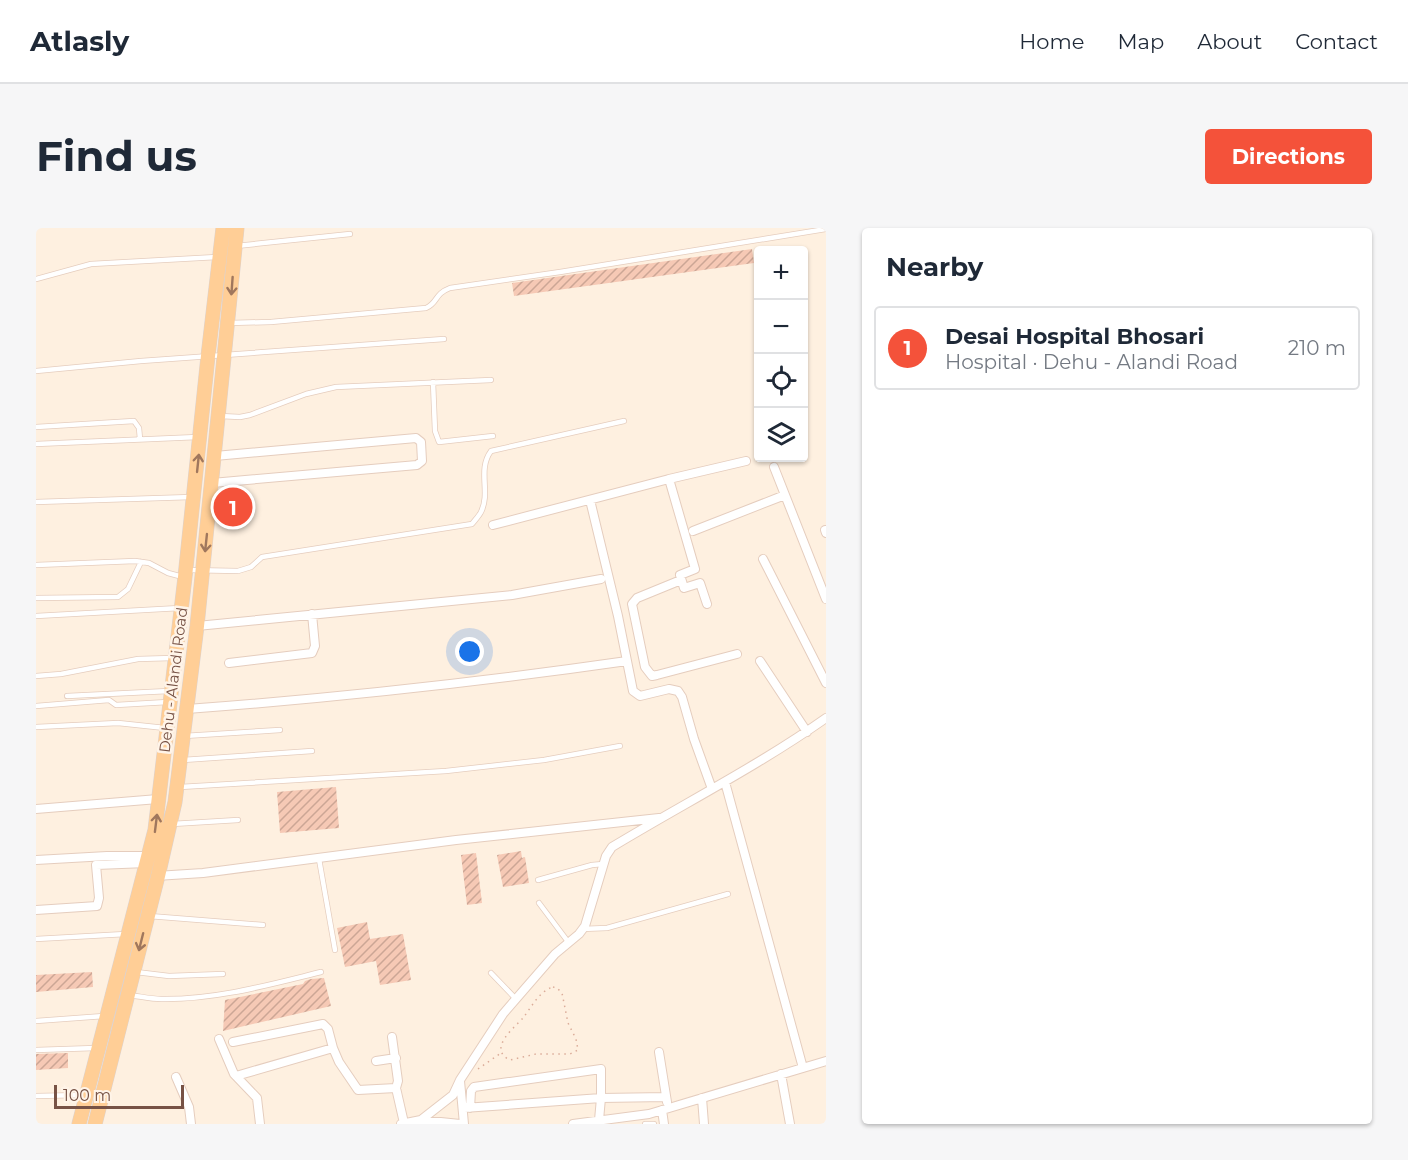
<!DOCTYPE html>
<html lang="en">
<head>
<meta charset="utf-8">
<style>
  :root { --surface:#fff; --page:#f6f6f7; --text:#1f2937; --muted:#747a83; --line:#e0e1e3; --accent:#f4523a }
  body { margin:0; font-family:Montserrat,sans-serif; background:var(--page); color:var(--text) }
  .controls { position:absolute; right:18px; top:18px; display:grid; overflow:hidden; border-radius:6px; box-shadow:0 2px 4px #0004 }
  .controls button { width:54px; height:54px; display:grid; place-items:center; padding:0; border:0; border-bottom:2px solid var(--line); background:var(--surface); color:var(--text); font:30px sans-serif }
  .scale { position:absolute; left:18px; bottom:15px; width:130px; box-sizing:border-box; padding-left:6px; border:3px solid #775245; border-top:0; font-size:16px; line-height:21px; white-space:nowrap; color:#775245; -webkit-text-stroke:4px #fff4e8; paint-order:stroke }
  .you { position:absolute; left:434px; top:424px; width:21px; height:21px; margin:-15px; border:4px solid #fff; border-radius:50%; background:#1a73e8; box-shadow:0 0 0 9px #1a73e833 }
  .badge { display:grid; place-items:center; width:39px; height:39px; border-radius:50%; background:var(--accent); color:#fff; font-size:20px; font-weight:700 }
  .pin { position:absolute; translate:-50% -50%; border:3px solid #fff; box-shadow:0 2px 6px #0006 }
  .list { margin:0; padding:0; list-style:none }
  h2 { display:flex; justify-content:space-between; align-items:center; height:78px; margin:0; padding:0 24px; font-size:26px }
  h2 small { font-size:20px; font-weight:400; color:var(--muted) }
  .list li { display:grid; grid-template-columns:39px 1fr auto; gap:18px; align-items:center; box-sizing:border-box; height:84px; margin:0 12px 12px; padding:0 12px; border:2px solid var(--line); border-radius:6px }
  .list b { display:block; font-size:22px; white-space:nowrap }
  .list p { margin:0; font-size:20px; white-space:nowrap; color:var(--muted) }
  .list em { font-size:20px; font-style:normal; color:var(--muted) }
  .icon { flex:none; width:33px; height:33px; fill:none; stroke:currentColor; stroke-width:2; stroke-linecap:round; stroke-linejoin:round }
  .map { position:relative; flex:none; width:790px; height:896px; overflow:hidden; border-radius:6px }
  header { display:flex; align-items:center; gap:36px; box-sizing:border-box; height:84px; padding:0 30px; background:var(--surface); border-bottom:2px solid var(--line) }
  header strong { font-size:28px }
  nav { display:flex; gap:33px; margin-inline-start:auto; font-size:21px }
  .intro { display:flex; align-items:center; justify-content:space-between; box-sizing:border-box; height:144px; padding:0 36px }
  h1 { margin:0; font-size:42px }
  .button { padding:15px 27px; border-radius:6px; background:var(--accent); color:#fff; font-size:21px; font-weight:700 }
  main { display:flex; gap:36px; padding:0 36px }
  aside { flex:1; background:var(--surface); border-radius:6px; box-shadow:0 2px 4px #0004 }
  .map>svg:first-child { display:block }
</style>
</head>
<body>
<header>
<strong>Atlasly</strong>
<nav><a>Home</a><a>Map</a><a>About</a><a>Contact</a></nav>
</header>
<div class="intro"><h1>Find us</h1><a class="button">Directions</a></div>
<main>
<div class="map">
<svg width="790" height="896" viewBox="0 0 790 896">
  <defs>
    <pattern id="building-hatch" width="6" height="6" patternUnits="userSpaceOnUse" patternTransform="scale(1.5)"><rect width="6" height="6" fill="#f6c9b5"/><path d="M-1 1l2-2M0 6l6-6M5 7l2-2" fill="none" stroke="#cca695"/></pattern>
  </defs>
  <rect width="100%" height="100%" fill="#fef0e0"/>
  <path fill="url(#building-hatch)" d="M716,21L718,35L478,68L476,55Z
    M300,559L303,600L244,605L241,564Z
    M485,623L486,630L489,629L493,655L467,659L461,627Z
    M440,625L446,675L431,677L425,627Z
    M331,694L334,711L367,706L375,752L344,757L340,733L309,739L301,700Z
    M56,744L57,759L0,764V747Z
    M288,750L295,778L187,803L189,772L267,756L269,753L275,751Z
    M32,825V840L0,842V826Z"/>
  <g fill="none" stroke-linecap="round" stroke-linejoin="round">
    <g stroke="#e5cdbe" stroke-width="6">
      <path id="service" d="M200,18L314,6
        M0,51L55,36L181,29
        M193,95L235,94L390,80C402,75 398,66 414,60L524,44L790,1
        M0,143L105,133L408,111
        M397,154L399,203L403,214L457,208
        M184,188L204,189L214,187L270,166L300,159L455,152
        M0,199L98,193L103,200L104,211
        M0,216L162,209
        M0,274L156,269
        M0,337L99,333L113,335L132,345L147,349
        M152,342L202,343L215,339L226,329L436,296C439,292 443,288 445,284C455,264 441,242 455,223L588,193
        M0,370L82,369L92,361L105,334
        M0,388L144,380
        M0,448L25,446L102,431L137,430
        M31,468L133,463
        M0,478L73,472L80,477L132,474
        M0,499L82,495L129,500
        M148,508L244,502
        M147,532L276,523
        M144,559L410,543L508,532L584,518
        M136,596L202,592
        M283,631L299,722
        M502,652L556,637L567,636
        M503,675L533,715
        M113,688L227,697
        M546,701L571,700L692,666
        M0,711L90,706
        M100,744L133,748L187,746
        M455,745L480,771
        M92,767C103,768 114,771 125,771C179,772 232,757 285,744
        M0,793L68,788
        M0,822L60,820
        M0,868L48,867
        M609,896H618"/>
    </g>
    <g stroke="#e5cdbe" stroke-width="10">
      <path id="minor" d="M738,239L790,371
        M633,251L710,233
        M176,255L381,237L386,233L385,214L380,210L179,228
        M554,272L582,388L597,463L604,468L633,461L642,463L646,469L658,511L676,561
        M457,297L633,251L659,341L644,347L648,360L664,355L671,376
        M789,302L790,305
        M657,303L749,267
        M727,331L790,455
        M645,352L601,370L596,376L609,439L616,448L621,447L701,426
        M161,398L476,367L565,351
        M724,433L771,504
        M193,435L276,425L279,418L276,386
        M151,481C299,470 445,454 591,433
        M689,554L767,840
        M0,581L122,571
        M0,632L71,628H113
        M120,648L167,645L420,612L623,590
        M0,682L61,678L63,670L60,637L111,635
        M356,809L362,853L360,860
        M183,811L198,846L221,870L224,896
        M197,814L287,796L292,801L297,820
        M623,824L631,874
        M340,833L360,830
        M745,846L754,896
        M200,848L297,820L303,834L322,862L360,860L368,895
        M140,849L153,879L155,896
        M424,853L428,896
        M666,870L668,896
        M428,880L565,870L630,869
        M434,880L435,863L438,859L565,841V870L563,892
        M626,882L628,896
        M385,892L417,867L424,852L467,786L519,726L543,706L549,698L570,628L576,619C647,576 722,538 790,490
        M365,896L385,892L424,896
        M537,896L613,886L790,833"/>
    </g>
    <g stroke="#dcd2cf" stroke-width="15">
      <path id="primary" d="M43,896L119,602L149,349L172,128L187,0
        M59,896L122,648L139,574L161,398L201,0"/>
    </g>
    <path stroke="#dbac99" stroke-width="1.5" stroke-dasharray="1.5 4.5" stroke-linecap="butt" d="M517,759L521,760L526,765L532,795L540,811L542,822L534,826H500L474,832C451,821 478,800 487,790C495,780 503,763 517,759Z
      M442,841L465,825"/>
    <use href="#service" stroke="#fff" stroke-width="4.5"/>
    <use href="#minor" stroke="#fff" stroke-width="8"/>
    <use href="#primary" stroke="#ffce96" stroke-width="14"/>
  </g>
  <defs><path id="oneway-shaft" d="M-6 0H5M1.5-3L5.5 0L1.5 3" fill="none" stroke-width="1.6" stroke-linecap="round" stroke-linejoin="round" transform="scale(1.5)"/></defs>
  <g stroke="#a0775d">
    <use href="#oneway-shaft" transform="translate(196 58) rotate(94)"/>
    <use href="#oneway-shaft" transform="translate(162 235) rotate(-84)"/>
    <use href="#oneway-shaft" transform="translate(170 315) rotate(96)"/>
    <use href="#oneway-shaft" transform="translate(120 595) rotate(-83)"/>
    <use href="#oneway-shaft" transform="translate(105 714) rotate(104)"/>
  </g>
  <g text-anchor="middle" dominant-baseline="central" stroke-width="5" stroke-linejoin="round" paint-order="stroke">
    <g font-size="15" fill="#775245" stroke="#fff4e8">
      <text transform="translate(137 452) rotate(-83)">Dehu - Alandi Road</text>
    </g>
  </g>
</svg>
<div class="controls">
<button>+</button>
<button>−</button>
<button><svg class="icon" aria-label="locate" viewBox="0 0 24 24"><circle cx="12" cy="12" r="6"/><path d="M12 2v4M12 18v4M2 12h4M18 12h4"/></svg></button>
<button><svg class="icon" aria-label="layers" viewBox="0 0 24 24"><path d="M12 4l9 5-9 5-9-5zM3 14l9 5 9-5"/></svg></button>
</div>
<div class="scale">100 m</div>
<div class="you"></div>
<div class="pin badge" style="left:197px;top:279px">1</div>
</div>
<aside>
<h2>Nearby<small></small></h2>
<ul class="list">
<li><span class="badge">1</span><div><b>Desai Hospital Bhosari</b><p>Hospital · Dehu - Alandi Road</p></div><em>210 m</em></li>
</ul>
</aside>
</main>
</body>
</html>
